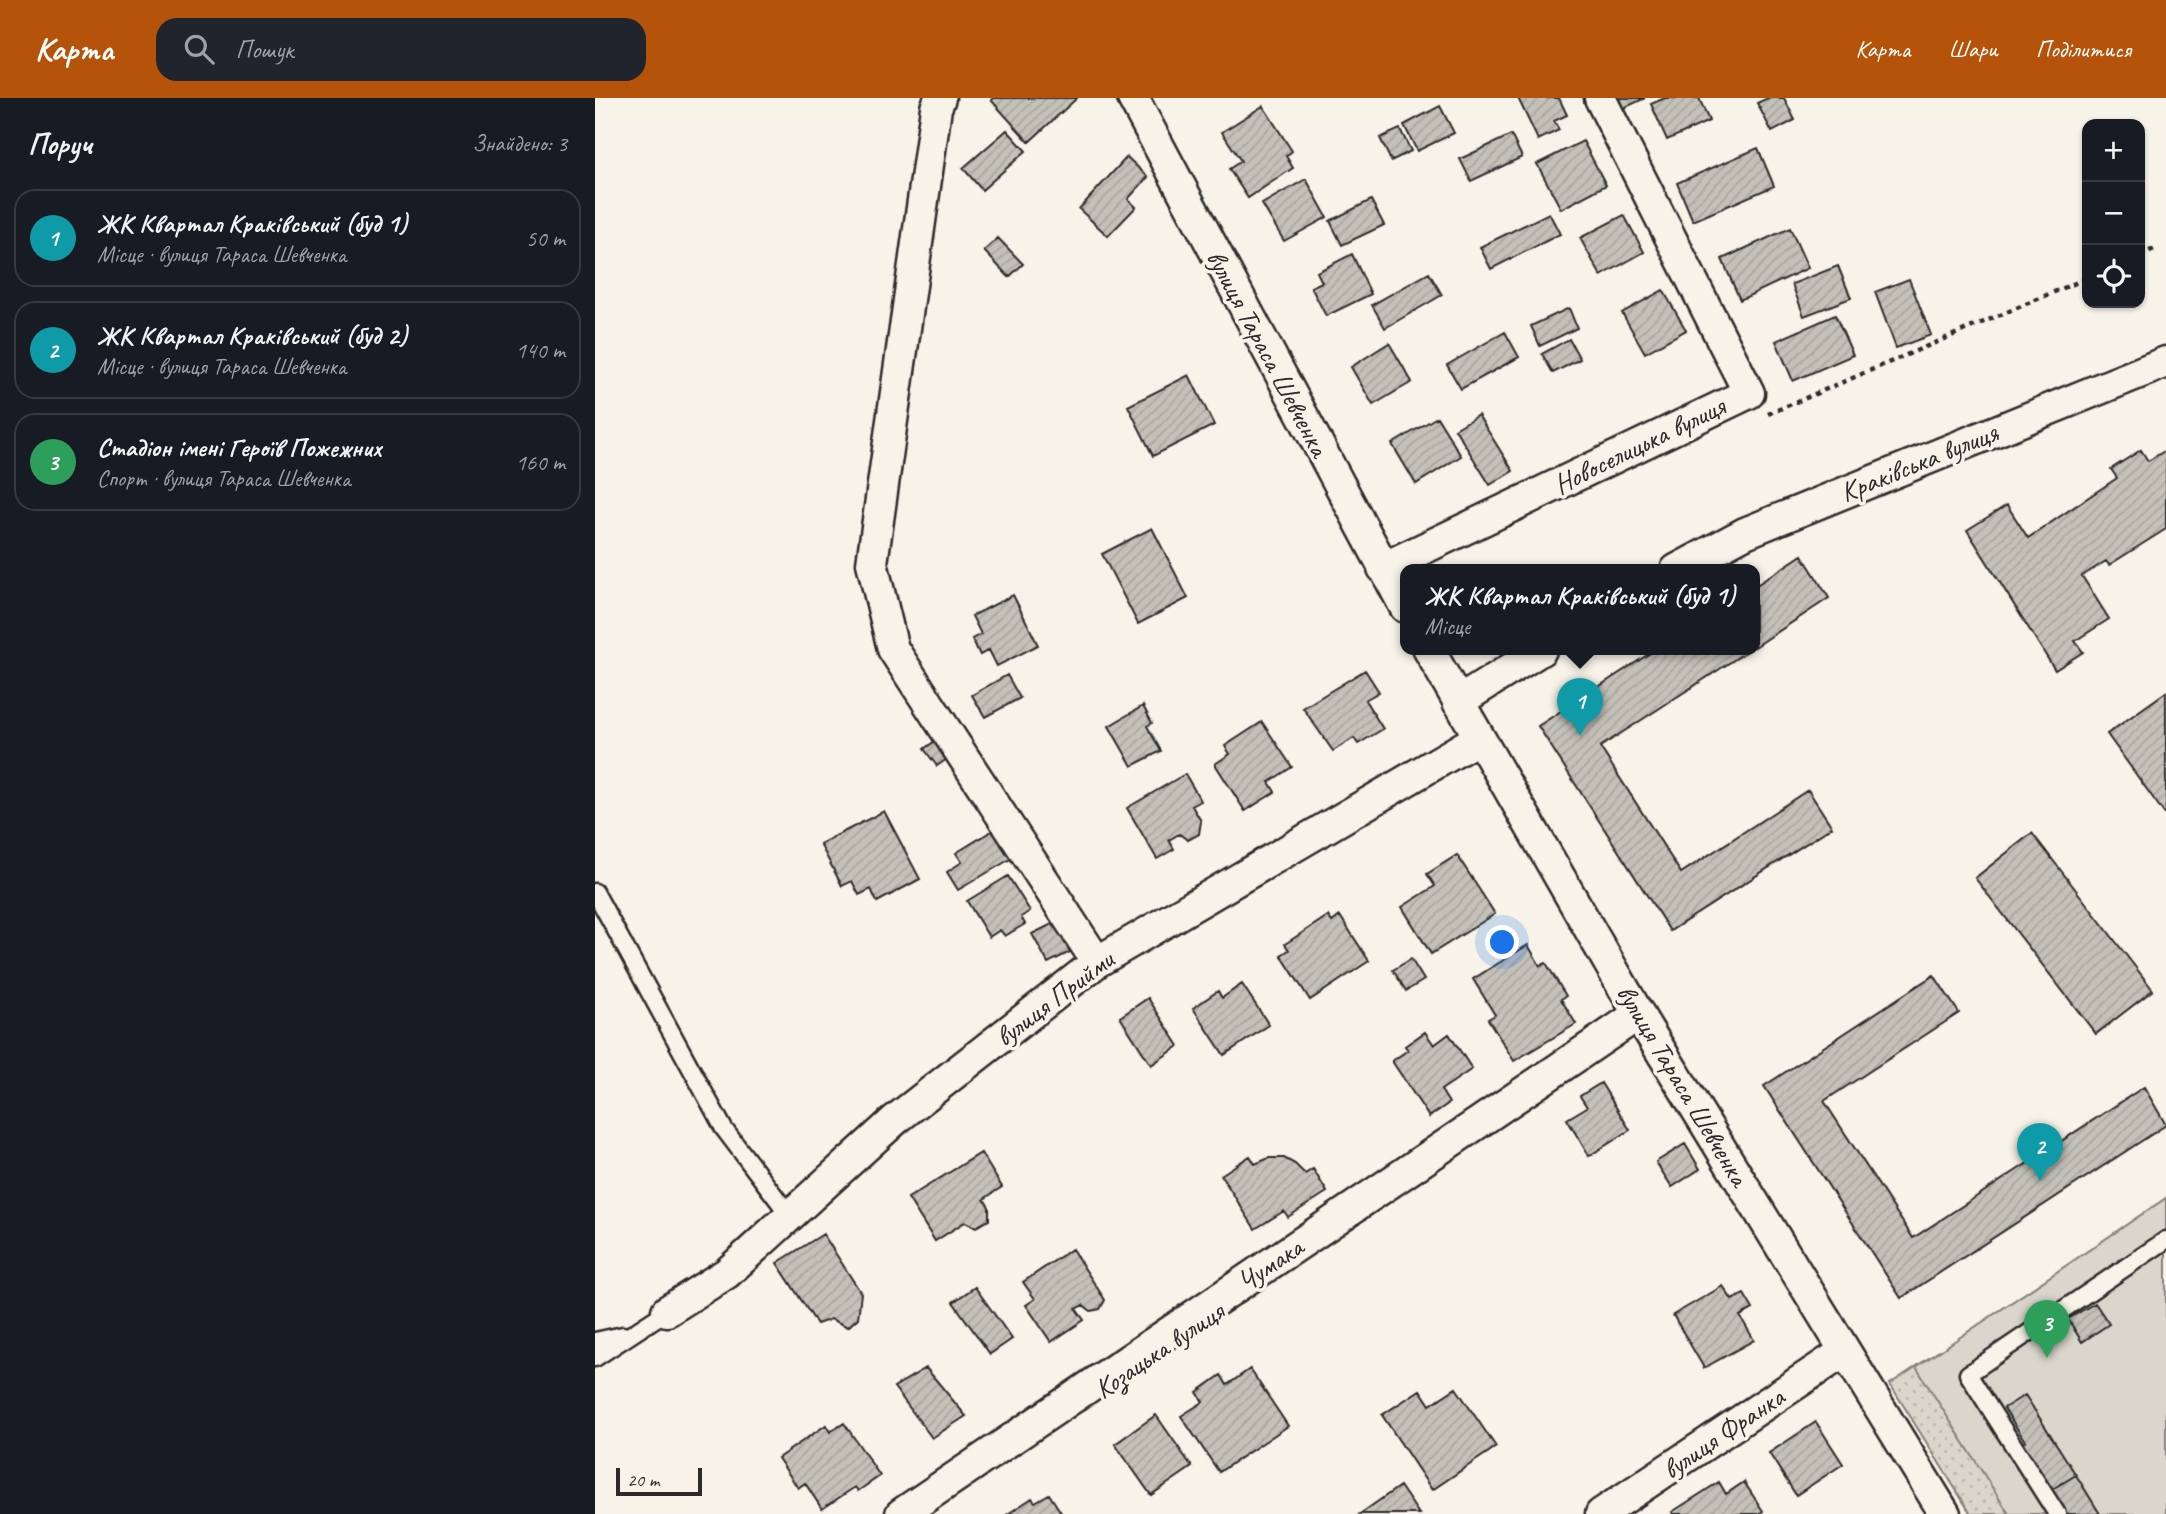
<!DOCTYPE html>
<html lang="uk">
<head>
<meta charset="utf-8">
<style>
  :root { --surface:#171b24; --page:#20242c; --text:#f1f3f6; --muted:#9ea1a6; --line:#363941; --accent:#b45309 }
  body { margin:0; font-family:Caveat,sans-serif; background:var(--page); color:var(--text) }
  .controls { position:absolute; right:21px; top:21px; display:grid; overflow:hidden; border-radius:14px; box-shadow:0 2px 5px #0004 }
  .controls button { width:63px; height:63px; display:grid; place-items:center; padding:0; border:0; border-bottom:2px solid var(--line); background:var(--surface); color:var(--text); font:35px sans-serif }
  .scale { position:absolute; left:21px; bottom:18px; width:86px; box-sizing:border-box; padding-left:7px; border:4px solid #2b2b2b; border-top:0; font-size:19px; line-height:24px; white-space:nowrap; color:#2b2b2b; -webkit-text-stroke:5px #f7f3e8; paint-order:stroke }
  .you { position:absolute; left:908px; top:845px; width:24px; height:24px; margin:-18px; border:5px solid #fff; border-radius:50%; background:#1a73e8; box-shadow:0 0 0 10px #1a73e833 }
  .badge { display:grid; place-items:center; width:46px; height:46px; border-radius:50%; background:var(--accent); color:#fff; font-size:23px; font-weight:700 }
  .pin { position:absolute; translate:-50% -58px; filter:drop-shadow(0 2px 4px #0008) }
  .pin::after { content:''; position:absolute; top:37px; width:24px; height:21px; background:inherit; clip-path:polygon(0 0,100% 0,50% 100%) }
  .popup { position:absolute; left:805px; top:466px; width:360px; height:91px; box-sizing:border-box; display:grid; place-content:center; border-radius:14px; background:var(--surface); filter:drop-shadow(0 2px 5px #0005); font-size:23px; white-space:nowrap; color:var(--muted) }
  .popup b { font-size:26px; color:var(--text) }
  .popup::after { content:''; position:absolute; left:50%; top:100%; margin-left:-14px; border:14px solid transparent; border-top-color:var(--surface) }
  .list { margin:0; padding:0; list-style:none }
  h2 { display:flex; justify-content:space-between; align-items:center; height:91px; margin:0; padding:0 28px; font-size:30px }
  h2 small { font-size:23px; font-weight:400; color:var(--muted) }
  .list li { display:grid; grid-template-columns:46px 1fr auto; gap:21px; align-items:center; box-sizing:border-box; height:98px; margin:0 14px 14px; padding:0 14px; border:2px solid var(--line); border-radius:21px }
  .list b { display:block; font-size:26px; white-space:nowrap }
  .list p { margin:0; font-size:23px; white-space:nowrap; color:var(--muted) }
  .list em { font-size:23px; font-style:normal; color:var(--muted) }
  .icon { flex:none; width:38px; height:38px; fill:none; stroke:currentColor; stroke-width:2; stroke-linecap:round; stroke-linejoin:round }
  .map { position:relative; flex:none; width:1571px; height:1416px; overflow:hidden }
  header { display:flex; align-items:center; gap:42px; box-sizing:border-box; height:98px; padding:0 35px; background:var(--accent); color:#fff }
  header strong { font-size:33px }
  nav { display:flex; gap:38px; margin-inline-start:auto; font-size:24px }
  .search { width:490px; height:63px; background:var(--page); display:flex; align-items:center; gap:18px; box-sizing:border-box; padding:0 24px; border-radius:21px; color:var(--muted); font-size:26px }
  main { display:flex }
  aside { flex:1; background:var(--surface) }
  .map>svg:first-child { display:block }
</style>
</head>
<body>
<header>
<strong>Карта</strong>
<div class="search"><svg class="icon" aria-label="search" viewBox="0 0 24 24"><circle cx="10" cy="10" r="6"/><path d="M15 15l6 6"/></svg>Пошук</div>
<nav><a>Карта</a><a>Шари</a><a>Поділитися</a></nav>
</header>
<main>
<aside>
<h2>Поруч<small>Знайдено: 3</small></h2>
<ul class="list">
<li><span class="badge" style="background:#0f9aa8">1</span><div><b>ЖК Квартал Краківський (буд 1)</b><p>Місце · вулиця Тараса Шевченка</p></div><em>50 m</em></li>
<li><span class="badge" style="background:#0f9aa8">2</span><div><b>ЖК Квартал Краківський (буд 2)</b><p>Місце · вулиця Тараса Шевченка</p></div><em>140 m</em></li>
<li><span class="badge" style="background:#2e9e5b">3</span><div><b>Стадіон імені Героїв Пожежних</b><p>Спорт · вулиця Тараса Шевченка</p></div><em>160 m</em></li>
</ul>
</aside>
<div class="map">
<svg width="1571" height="1416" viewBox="0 0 1571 1416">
  <defs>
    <pattern id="grass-dots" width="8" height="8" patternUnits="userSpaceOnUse" patternTransform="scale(1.75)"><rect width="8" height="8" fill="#dad6cc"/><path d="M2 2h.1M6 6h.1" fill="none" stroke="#bbb8af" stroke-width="1.8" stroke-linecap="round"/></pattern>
    <pattern id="building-hatch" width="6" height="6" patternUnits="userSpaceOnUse" patternTransform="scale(1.75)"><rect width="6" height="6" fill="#c4c1b9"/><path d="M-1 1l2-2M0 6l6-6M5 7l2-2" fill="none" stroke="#a9a69f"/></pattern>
  </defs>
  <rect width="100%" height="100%" fill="#f7f3e8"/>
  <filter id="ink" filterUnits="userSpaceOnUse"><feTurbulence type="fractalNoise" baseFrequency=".0143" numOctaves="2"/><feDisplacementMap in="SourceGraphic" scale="14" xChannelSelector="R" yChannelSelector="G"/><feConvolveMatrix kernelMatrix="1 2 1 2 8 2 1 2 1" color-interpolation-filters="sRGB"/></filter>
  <g filter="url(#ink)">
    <path fill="url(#grass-dots)" stroke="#82807c" stroke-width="2" d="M1346,1252L1442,1416H1376L1295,1286Z"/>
    <path fill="#dad6cc" stroke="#82807c" stroke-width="2" d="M1571,1100V1416H1414L1321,1269Z"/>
    <path fill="url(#building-hatch)" stroke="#2b2b2b" stroke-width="2" d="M398,0H482L434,44L396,2Z
      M923,0H964L972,17L959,23L964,32L943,42Z
      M1022,0H1050L1027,11Z
      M1070,0H1104L1114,23L1072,42L1056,6Z
      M1173,0H1189L1200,22L1177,34L1162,5Z
      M668,8L697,53L691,58L698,70L653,100L634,71L646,63L627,34Z
      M845,8L859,35L822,53L809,27Z
      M805,31L816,53L796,63L785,40Z
      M412,32L431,53L387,92L368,70Z
      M916,37L927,59L876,83L865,61Z
      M988,43L1011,87L966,111L942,66Z
      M1163,50L1179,88L1098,123L1082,85Z
      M532,59L553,79L533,101L541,109L513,138L484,111Z
      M711,81L732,119L689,143L667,106Z
      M776,102L789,127L747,147L735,123Z
      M954,115L965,136L896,171L885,149Z
      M1029,117L1049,154L1006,178L985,140Z
      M1195,130L1213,170L1145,202L1127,161Z
      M403,140L428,166L414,179L389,153Z
      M757,156L776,196L731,218L716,189L727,184L722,174Z
      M1243,168L1256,200L1209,218L1197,186Z
      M834,175L847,197L790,230L777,207Z
      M1314,181L1336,237L1301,250L1280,194Z
      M1068,192L1091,232L1050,255L1027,215Z
      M974,210L982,230L945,248L936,228Z
      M1240,217L1258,257L1198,283L1181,243Z
      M910,234L924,259L866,291L852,267Z
      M974,241L985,261L958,275L947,256Z
      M794,245L817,284L778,307L756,269Z
      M594,277L619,327L558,358L533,308Z
      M883,317L918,373L895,387L860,331Z
      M842,319L866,358L821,386L797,346Z
      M1546,352L1553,363L1571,352V431L1514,467L1511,463L1487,478L1514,521L1480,543L1488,554L1460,572L1372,432L1412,407L1433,440L1522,380L1516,371Z
      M557,430L593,500L543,526L507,456Z
      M1207,457L1234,500L1160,549V488Z
      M418,497L443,547L402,568L394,552L385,557L377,541L386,536L377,518Z
      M1060,552H1154L1005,649L1086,775L1213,692L1237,729L1075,833L943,628Z
      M770,572L784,594L770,602L788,631L763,646L759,640L738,653L708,610Z
      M412,577L425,600L390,619L377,597Z
      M1571,594V718L1512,636Z
      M548,608L557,625L552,628L566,653L537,668L514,628Z
      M667,624L697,669L674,684L680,694L650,713L620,666L635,656L630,648Z
      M340,643L352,661L342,668L329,651Z
      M590,676L606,703L597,708L606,723L604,736L593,742L584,736L574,742L579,751L562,761L532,710Z
      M289,713L325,781L282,804L276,791L264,797L257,783L247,788L225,746Z
      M400,731L417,760L363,792L352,774L367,764L361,755Z
      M1437,735L1558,892L1501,936L1380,780Z
      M862,757L900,816L836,856L807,809L840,788L832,776Z
      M413,778L435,813L426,819L430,826L410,838L405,832L394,839L372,803Z
      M733,818L737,824L745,818L774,863L715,902L686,857L694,852L690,846Z
      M459,825L475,854L453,865L437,836Z
      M933,847L945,868L951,865L971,898L966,901L981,926L919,963L893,921L900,917L878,881Z
      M816,861L829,882L811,893L798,872Z
      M1339,877L1364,915L1229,1003L1318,1140L1549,989L1571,1027L1306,1200L1169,988Z
      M647,886L674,927L629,957L598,910L623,893L627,900Z
      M553,900L584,948L556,967L525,919Z
      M830,934L839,947L854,936L877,971L846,992L854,1005L834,1019L797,963L813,952L810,948Z
      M1006,985L1035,1032L994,1058L972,1021L992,1009L985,998Z
      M1090,1046L1105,1071L1077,1089L1061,1064Z
      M386,1055L407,1089L389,1101L394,1109V1122L381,1129L370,1124L340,1143L313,1100Z
      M655,1058L660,1066L674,1060H689L700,1066L710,1076L718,1071L732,1094L693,1119L689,1113L660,1131L626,1077Z
      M228,1136L266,1195L263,1220L253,1229L236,1221L222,1226L182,1165Z
      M477,1151L510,1202L505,1211L496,1213L488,1207L481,1211L489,1222L456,1244L431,1207L440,1201L428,1184Z
      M1128,1188L1137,1202L1149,1196L1158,1211L1145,1218L1159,1242L1109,1270L1078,1217Z
      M380,1189L417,1241L395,1256L358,1204Z
      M1500,1205L1514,1226L1487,1244L1473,1221Z
      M331,1270L371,1318L337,1340L299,1289Z
      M655,1271L693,1328L624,1374L586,1318L608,1304L602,1294L626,1277L632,1287Z
      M861,1290L901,1349L837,1392L787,1317L825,1292L835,1307Z
      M1430,1297L1481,1377L1454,1393L1424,1346L1430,1343L1409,1310Z
      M561,1317L597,1369L556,1397L520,1346Z
      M1221,1324L1248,1366L1201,1397L1174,1355Z
      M249,1325L285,1378L263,1393L260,1389L227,1411L210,1385L203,1390L183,1360L231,1327L235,1334Z
      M1481,1377L1505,1416H1469L1454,1393Z
      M1124,1384L1131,1396L1149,1384L1168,1413L1164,1416H1078L1077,1414Z
      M805,1388L824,1416H765Z
      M454,1396L467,1416H413L437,1400L440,1404Z"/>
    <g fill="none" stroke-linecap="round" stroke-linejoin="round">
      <g stroke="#2b2b2b" stroke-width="21">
        <path id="service" d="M0,794L129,1031L195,1118
          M0,1243L28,1237
          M0,1260L72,1213
          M1462,1416L1373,1276L1571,1142"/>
      </g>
      <g stroke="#2b2b2b" stroke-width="35">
        <path id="minor" d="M345,0L341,10L277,465L298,551L502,864
          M538,0L810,509
          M788,470L1154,295L1005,0
          M1081,472L1150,435L1571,264
          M834,552L1048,924L1350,1416
          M863,604L946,552
          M72,1213L132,1175L300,1022L502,864L884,640
          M306,1416L1044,916
          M1006,1416L1250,1253"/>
      </g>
      <path stroke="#2b2b2b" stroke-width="4.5" stroke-dasharray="5 5" stroke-linecap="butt" d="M1545,157L1559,151
        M1173,316L1492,180"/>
      <use href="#service" stroke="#f7f3e8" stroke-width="16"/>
      <use href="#minor" stroke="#f7f3e8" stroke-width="30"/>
    </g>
  </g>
  <g text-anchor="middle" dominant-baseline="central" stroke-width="7" stroke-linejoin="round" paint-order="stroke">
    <g font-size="28" fill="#2b2b2b" stroke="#f7f3e8">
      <text transform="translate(673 255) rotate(62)">вулиця Тараса Шевченка</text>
      <text transform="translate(1044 347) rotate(-26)">Новоселицька вулиця</text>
      <text transform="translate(1324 364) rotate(-22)">Краківська вулиця</text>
      <text transform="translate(459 900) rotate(-37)">вулиця Прийми</text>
      <text transform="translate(1088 987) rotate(59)">вулиця Тараса Шевченка</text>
      <text transform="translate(675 1166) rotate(-34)">Чумака</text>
      <text transform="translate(564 1252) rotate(-34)">Козацька вулиця</text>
      <text transform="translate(1128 1335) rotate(-34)">вулиця Франка</text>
    </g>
  </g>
</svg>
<div class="controls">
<button>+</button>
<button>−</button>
<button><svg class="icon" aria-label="locate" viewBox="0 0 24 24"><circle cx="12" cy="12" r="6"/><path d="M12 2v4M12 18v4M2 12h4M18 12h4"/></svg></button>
</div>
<div class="scale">20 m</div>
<div class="you"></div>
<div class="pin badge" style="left:985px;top:638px;background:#0f9aa8">1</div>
<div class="popup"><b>ЖК Квартал Краківський (буд 1)</b>Місце</div>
<div class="pin badge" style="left:1445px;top:1083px;background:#0f9aa8">2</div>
<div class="pin badge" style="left:1452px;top:1260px;background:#2e9e5b">3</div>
</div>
</main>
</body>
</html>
